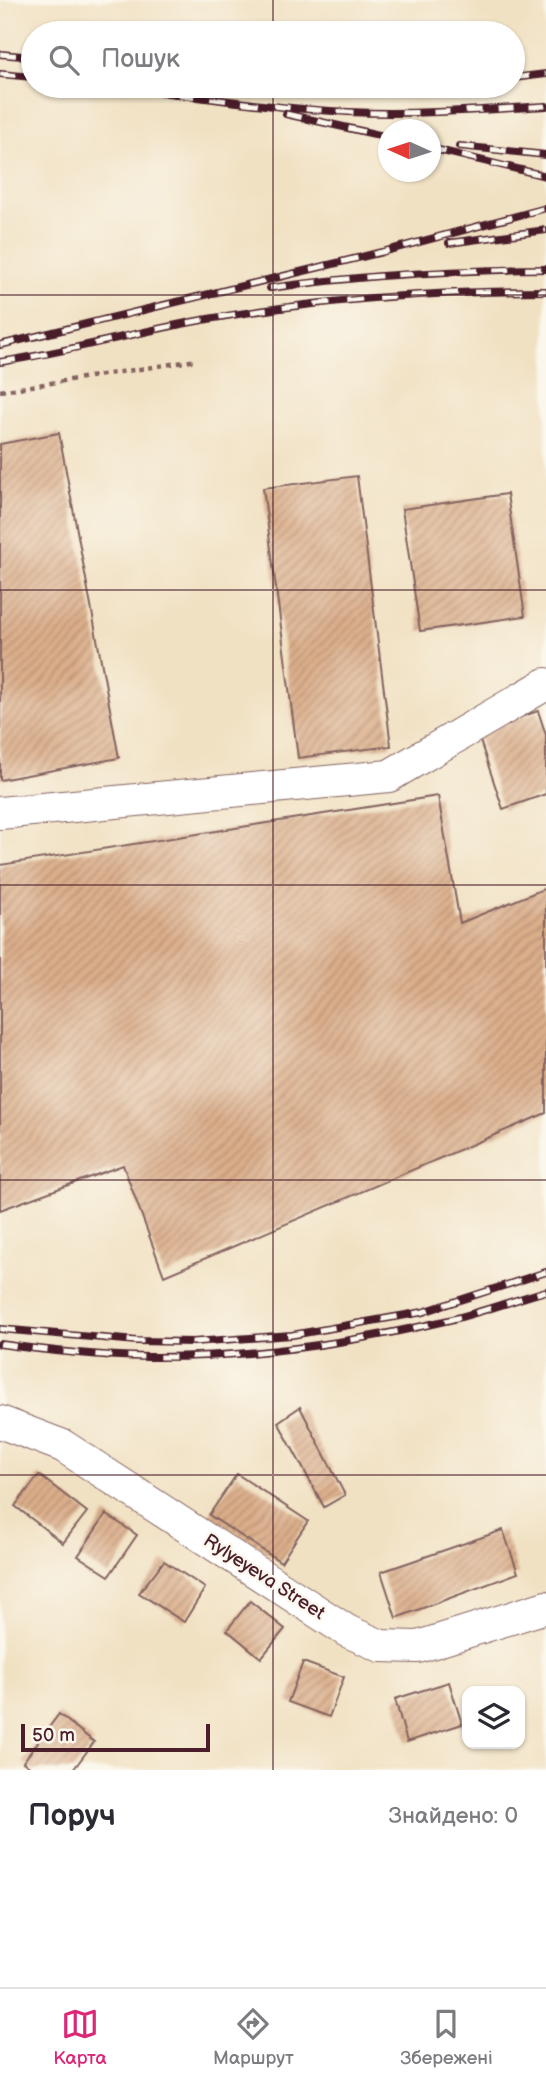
<!DOCTYPE html>
<html lang="uk">
<head>
<meta charset="utf-8">
<style>
  :root { --surface:#fff; --page:#f7f7f7; --text:#2b2b33; --muted:#7c7c81; --line:#e1e1e2; --accent:#db2777 }
  body { margin:0; font-family:"Balsamiq Sans",sans-serif; background:var(--page); color:var(--text) }
  .controls { position:absolute; right:21px; bottom:21px; display:grid; overflow:hidden; border-radius:14px; box-shadow:0 2px 5px #0004 }
  .controls button { width:63px; height:63px; display:grid; place-items:center; padding:0; border:0; border-bottom:2px solid var(--line); background:var(--surface); color:var(--text); font:35px sans-serif }
  .compass { position:absolute; left:378px; top:119px; width:63px; height:63px; border-radius:50%; background:var(--surface); box-shadow:0 2px 5px #0004; rotate:273deg }
  .scale { position:absolute; left:21px; bottom:18px; width:189px; box-sizing:border-box; padding-left:7px; border:4px solid #4a1f2b; border-top:0; font-size:19px; line-height:24px; white-space:nowrap; color:#4a1f2b; -webkit-text-stroke:5px #fbf7ec; paint-order:stroke }
  .list { margin:0; padding:0; list-style:none }
  h2 { display:flex; justify-content:space-between; align-items:center; height:91px; margin:0; padding:0 28px; font-size:30px }
  h2 small { font-size:23px; font-weight:400; color:var(--muted) }
  .icon { flex:none; width:38px; height:38px; fill:none; stroke:currentColor; stroke-width:2; stroke-linecap:round; stroke-linejoin:round }
  .map { position:relative; flex:none; width:546px; height:1770px; overflow:hidden }
  .search { position:absolute; background:var(--surface); box-shadow:0 2px 5px #0004; left:21px; right:21px; top:21px; height:77px; display:flex; align-items:center; gap:18px; box-sizing:border-box; padding:0 24px; border-radius:38px; color:var(--muted); font-size:26px }
  .sheet { height:217px; background:var(--surface) }
  nav { display:flex; justify-content:space-around; align-items:center; box-sizing:border-box; height:98px; border-top:2px solid var(--line); background:var(--surface); font-size:19px; color:var(--muted) }
  nav a { display:grid; justify-items:center; gap:4px }
  nav .on { color:var(--accent) }
  .map>svg:first-child { display:block }
</style>
</head>
<body>
<div class="map">
<svg width="546" height="1770" viewBox="0 0 546 1770">
  <defs>
    <pattern id="building-hatch" width="6" height="6" patternUnits="userSpaceOnUse" patternTransform="scale(1.75)"><rect width="6" height="6" fill="#dcaf8b"/><path d="M-1 1l2-2M0 6l6-6M5 7l2-2" fill="none" stroke="#b48e72"/></pattern>
  </defs>
  <rect width="100%" height="100%" fill="#fbf7ec"/>
  <filter id="ink" filterUnits="userSpaceOnUse"><feTurbulence type="fractalNoise" baseFrequency=".0143" numOctaves="2"/><feDisplacementMap in="SourceGraphic" scale="14" xChannelSelector="R" yChannelSelector="G"/><feConvolveMatrix kernelMatrix="1 2 1 2 8 2 1 2 1" color-interpolation-filters="sRGB"/></filter>
  <filter id="wash" filterUnits="userSpaceOnUse"><feTurbulence type="fractalNoise" baseFrequency=".00686" numOctaves="4" result="noise"/><feDisplacementMap in="SourceGraphic" scale="28" xChannelSelector="R" yChannelSelector="G"/><feGaussianBlur stdDeviation="1.57" result="paint"/><feColorMatrix in="noise" values="0 0 0 0 0 0 0 0 0 0 0 0 0 0 0 0 0 1.4 0 .05"/><feComposite in="paint" operator="in"/></filter>
  <g filter="url(#wash)">
    <rect width="100%" height="100%" fill="#f1e1c3"/>
    <g id="blocks">
      <path fill="url(#building-hatch)" d="M59,433L119,758L0,780V444Z
        M357,476L391,746L298,758L263,488Z
        M507,494L525,616L420,631L402,509Z
        M538,711L546,735V794L503,809L477,732Z
        M438,796L460,923L546,888V1113L164,1276L123,1165L0,1210V865Z
        M300,1407L345,1495L324,1507L278,1422Z
        M237,1474L308,1521L281,1562L209,1515Z
        M39,1475L87,1512L63,1543L15,1506Z
        M106,1514L137,1535L109,1576L78,1556Z
        M503,1530L518,1573L396,1618L381,1572Z
        M164,1561L205,1588L184,1622L139,1593Z
        M250,1601L285,1629L261,1658L227,1630Z
        M303,1662L344,1677L329,1717L288,1702Z
        M449,1682L462,1724L407,1742L395,1699Z
        M59,1714L94,1742L73,1770H33L23,1762Z"/>
    </g>
  </g>
  <g filter="url(#ink)">
    <use href="#blocks" fill-opacity="0" stroke="#846360" stroke-width="2"/>
    <g fill="none" stroke-linecap="round" stroke-linejoin="round">
      <g stroke="#846360" stroke-width="34">
        <path id="minor" d="M0,813L389,776L546,684
          M0,1422L63,1446L347,1631L381,1646L418,1647L546,1607"/>
      </g>
      <path stroke="#846360" stroke-width="4.5" stroke-dasharray="5 5" stroke-linecap="butt" d="M0,391L197,360"/>
      <use href="#minor" stroke="#fff" stroke-width="32"/>
      <g stroke="#4a1f2b" stroke-width="8">
        <path id="rail" d="M0,54L33,57
          M0,74L33,77
          M513,78L546,74
          M115,86C192,96 270,108 348,112C414,115 481,110 546,106
          M286,114L388,137
          M459,146L546,155
          M430,148L546,176
          M449,243L546,230
          M270,288C362,275 454,270 546,269
          M0,345L382,252L546,208
          M0,362C70,352 138,331 208,319C318,300 434,291 546,291
          M0,1329L137,1341L193,1342L292,1335L423,1312L546,1272
          M0,1344C49,1351 99,1356 148,1357C249,1358 352,1343 449,1320C482,1312 514,1300 546,1291"/>
      </g>
      <use href="#rail" stroke="#fbf7ec" stroke-width="5" stroke-dasharray="16" stroke-linecap="butt"/>
    </g>
  </g>
  <path fill="none" stroke="#4a1f2b" stroke-width="2" stroke-opacity="0.55" d="M273,0V33M273,86V1770M0,295H546M0,590H546M0,885H546M0,1180H546M0,1475H546"/>
  <g text-anchor="middle" dominant-baseline="central" stroke-width="5" stroke-linejoin="round" paint-order="stroke">
    <g font-size="19" fill="#4a1f2b" stroke="#fbf7ec">
      <text transform="translate(264 1577) rotate(33)">Rylyeyeva Street</text>
    </g>
  </g>
</svg>
<div class="controls">
<button><svg class="icon" aria-label="layers" viewBox="0 0 24 24"><path d="M12 4l9 5-9 5-9-5zM3 14l9 5 9-5"/></svg></button>
</div>
<svg class="compass" viewBox="-18 -18 36 36"><path d="M0-13l5 13h-10z" fill="#e53935"/><path d="M0 13l5-13h-10z" fill="#7c7c81"/></svg>
<div class="scale">50 m</div>
<div class="search"><svg class="icon" aria-label="search" viewBox="0 0 24 24"><circle cx="10" cy="10" r="6"/><path d="M15 15l6 6"/></svg>Пошук</div>
</div>
<section class="sheet">
<h2>Поруч<small>Знайдено: 0</small></h2>
<ul class="list">
</ul>
</section>
<nav>
<a class="on"><svg class="icon" aria-label="map" viewBox="0 0 24 24"><path d="M3 6l6-2 6 2 6-2v14l-6 2-6-2-6 2zM9 4v14M15 6v14"/></svg>Карта</a>
<a><svg class="icon" aria-label="directions" viewBox="0 0 24 24"><path d="M12 3l9 9-9 9-9-9zM9 14v-3h6M13 9l2 2-2 2"/></svg>Маршрут</a>
<a><svg class="icon" aria-label="saved" viewBox="0 0 24 24"><path d="M7 4h10v16l-5-4-5 4z"/></svg>Збережені</a>
</nav>
</body>
</html>
